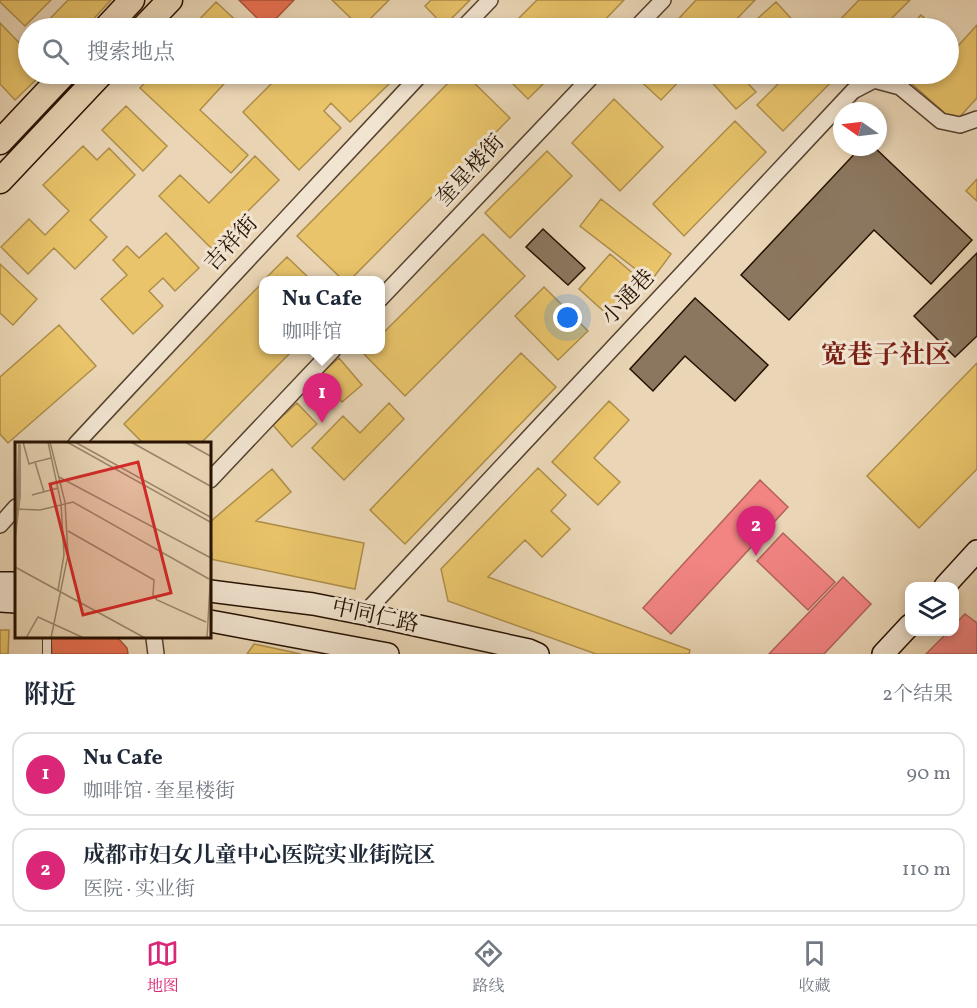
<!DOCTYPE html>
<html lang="zh">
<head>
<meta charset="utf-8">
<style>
  :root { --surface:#fff; --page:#f2f2f3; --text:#1f2937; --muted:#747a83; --line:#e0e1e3; --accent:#db2777 }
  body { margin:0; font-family:Vollkorn,"Noto Serif SC",serif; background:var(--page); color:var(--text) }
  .controls { position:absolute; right:18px; bottom:18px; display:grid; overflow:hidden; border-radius:12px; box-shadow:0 3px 9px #0003 }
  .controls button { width:54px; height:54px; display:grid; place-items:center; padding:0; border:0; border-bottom:2px solid var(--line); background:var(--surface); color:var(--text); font:30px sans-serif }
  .compass { position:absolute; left:833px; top:102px; width:54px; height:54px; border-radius:50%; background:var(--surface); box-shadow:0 3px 9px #0003; rotate:284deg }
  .you { position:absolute; left:568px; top:318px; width:21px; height:21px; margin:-15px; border:4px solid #fff; border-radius:50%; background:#1a73e8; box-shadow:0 0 0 9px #1a73e833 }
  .badge { display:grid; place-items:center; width:39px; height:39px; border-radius:50%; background:var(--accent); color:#fff; font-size:20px; font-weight:700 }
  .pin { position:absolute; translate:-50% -50px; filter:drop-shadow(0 2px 3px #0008) }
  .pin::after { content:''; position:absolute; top:32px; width:21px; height:18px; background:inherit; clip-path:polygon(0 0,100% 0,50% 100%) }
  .popup { position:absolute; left:259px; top:276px; width:126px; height:78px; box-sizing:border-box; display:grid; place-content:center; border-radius:12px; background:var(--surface); filter:drop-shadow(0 2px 4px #0005); font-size:20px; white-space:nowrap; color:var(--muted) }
  .popup b { font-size:22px; color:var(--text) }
  .popup::after { content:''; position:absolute; left:50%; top:100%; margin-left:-12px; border:12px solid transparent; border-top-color:var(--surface) }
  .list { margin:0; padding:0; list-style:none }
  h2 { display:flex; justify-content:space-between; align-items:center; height:78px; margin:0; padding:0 24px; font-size:26px }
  h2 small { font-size:20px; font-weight:400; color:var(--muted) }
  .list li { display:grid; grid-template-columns:39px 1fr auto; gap:18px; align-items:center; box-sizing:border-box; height:84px; margin:0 12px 12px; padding:0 12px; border:2px solid var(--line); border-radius:18px }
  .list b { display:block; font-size:22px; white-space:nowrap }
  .list p { margin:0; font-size:20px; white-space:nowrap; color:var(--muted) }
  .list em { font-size:20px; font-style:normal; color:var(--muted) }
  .icon { flex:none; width:33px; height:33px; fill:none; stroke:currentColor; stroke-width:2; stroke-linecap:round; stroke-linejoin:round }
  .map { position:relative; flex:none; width:977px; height:654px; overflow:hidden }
  .search { position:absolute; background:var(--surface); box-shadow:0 3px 9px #0003; left:18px; right:18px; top:18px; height:66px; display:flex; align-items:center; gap:15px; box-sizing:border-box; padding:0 21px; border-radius:33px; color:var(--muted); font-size:22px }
  .sheet { height:270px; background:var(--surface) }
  nav { display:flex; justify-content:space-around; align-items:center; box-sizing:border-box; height:84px; border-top:2px solid var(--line); background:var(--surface); font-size:16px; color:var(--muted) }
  nav a { display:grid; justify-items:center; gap:3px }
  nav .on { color:var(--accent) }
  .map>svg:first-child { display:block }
</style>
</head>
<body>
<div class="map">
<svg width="977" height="654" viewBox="0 0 977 654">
  <rect width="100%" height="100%" fill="#ead6b6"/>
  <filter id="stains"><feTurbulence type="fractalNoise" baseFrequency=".00333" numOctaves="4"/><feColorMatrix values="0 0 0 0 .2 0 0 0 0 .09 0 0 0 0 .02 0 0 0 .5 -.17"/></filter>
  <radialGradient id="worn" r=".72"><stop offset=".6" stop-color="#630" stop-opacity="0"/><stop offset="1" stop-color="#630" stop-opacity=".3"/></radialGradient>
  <path fill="#e9c46a" stroke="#ae8e4a" stroke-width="1.5" d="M0,0H51L25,26L0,2Z
    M68,0H111L85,28H41Z
    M332,0H389L361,28Z
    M431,0H470L444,26L425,6Z
    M537,0H624L597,28H509Z
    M696,0H755L728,28H670Z
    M859,0H910L882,28H832Z
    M216,2L244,28H191Z
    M776,2L800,28H766L757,19Z
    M921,15L936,28H908Z
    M0,23L28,52V74H42L15,100L0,84Z
    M977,25V98L955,122L901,74H948V40L957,47Z
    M153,74H186L187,75L189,74H233L200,110L248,155L231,173L140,88Z
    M281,74H355L359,77L362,74H386L393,80L350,122L331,103L324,111L341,128L299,170L243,112Z
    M457,74H465L510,118L350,280H343L297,236Z
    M503,74H553L528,99Z
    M633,74H686L661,100Z
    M713,74H739L756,92L736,109L708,78Z
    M788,74H839L783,131L757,105Z
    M614,99L663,147L620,191L572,143Z
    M126,106L167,146L143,171L102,130Z
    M735,121L766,152L684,236L653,204Z
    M83,146L97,160L109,148L135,175L90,220L107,237L75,269L54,248L28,274L1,247L29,219L45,235L69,211L43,185Z
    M547,151L572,176L510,238L485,213Z
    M255,156L279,180L211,248L159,196L180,175L209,203Z
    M977,179V201L966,191Z
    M601,199L671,254L651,281L580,226Z
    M166,233L199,268L175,291L163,278L149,291L163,306L133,334L101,299L127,275L113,260L127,246L139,258Z
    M483,234L525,276L405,396L363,353L366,350H380V336Z
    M610,254L642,281L610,317L579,289Z
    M287,257L311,280H264Z
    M0,264L37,299L13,325L0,313Z
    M264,281V350H293L200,444H144L124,424Z
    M544,287L588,331L558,360L515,316Z
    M59,325L96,366L8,443L0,434V377Z
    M521,353L556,387L405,544L370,510Z
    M339,358L362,385L342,402L319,375Z
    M977,363V469L919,528L867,476Z
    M609,401L629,420L594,458L620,482L598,505L552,462Z
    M297,403L317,424L292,447L273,425Z
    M389,403L404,419L344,480L312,448L343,416L360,433Z
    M538,468L566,495L551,511L570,529L542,557L525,540L488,577L690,650L689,654H596L448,601L441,569Z
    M272,469L291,492L256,521L364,543L355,589L210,559V522Z
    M0,630H9L8,654H0Z
    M254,644L301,654H247Z"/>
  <path fill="#e76f51" stroke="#ad5339" stroke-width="1.5" d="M239,0H294L267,28Z
    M51,638H118L127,648L128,654H52Z"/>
  <path fill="#f28482" stroke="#b4625b" stroke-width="1.5" d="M760,480L788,507L671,634L643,608Z
    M783,533L835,582L808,610L757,561Z
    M843,577L871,604L824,654H769Z
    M965,614L977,623V654H926L948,632H954V625Z"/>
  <path fill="#8b775f" stroke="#251100" stroke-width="1.5" d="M861,147H874L972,240L931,284L874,230L789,320L741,275Z
    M543,229L585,268L568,285L526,247Z
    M977,253V336L955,357L914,316Z
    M695,298L768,365L735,401L685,356L653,391L630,369Z"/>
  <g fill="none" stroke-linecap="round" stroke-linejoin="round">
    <g stroke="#56422e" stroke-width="10">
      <path id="lane" d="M47,654V638"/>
    </g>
    <g stroke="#56422e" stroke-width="18">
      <path id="street" d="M463,28L490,0
        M636,28L663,0
        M380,299L594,74
        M76,444L421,74
        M210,480L333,350
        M0,525L16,507
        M364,614L853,91L874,80L900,87L941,121L960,125L977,119
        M154,638L156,654"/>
    </g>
    <g stroke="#251100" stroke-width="24">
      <path id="secondary" d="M0,583H16
        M945,586L977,551
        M210,591L313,604L364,614L529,650L538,654
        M0,601L16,602
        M210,621L388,654
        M883,654L910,625"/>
    </g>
    <g stroke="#251100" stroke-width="27">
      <path id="primary" d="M106,28L132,0
        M143,28L170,0
        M0,142L64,74
        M0,181L101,74"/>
    </g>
    <use href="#lane" stroke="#f1e4d0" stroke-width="8"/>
    <use href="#street" stroke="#f1e4d0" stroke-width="15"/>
    <use href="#secondary" stroke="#f1e4d0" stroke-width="21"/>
    <use href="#primary" stroke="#ead6b6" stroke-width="24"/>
  </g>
  <g text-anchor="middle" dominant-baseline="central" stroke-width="6" stroke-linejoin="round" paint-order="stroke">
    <g font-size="22" fill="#251100" stroke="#f1e4d0">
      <text transform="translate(471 171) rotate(-47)">奎星楼街</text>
      <text transform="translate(232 244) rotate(-47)">吉祥街</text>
      <text transform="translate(629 298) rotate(-47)">小通巷</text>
      <text transform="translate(375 617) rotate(12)">中同仁路</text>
    </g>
    <g font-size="26" font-weight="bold" fill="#7a1f14" stroke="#f1e4d0">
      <text x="886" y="356">宽巷子社区</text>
    </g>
  </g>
  <g transform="translate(15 442)">
    <rect width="196" height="196" fill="#ead6b6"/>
    <path d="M3,0L6,3V54L0,104Z" fill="#a79378"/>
    <path fill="none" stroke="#9b876d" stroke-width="1.5" d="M8,0L14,22L20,20M33,0L46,61L49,113L43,148M35,0L50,60L53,113L36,196M52,0L197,81M60,0L197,76M116,0L197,45M170,0L197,15M44,35L196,116M29,50L20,20L36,16M17,53L43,46M0,67L25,68L58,60L194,137M53,89L139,138L138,153L142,158L191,180M0,125L130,196M11,196L23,175L69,196M192,196L197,109M196,196L197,163"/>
    <path fill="#d62828" fill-opacity="0.15" stroke="#d62828" stroke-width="3" d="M123,20L156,151L68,173L35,42Z"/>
    <rect width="196" height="196" fill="none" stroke="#251100" stroke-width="3"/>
  </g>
  <rect width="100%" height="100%" filter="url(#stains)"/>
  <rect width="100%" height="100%" fill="url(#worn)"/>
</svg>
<div class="controls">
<button><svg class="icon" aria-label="layers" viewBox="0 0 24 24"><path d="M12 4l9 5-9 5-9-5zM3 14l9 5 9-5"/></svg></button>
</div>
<svg class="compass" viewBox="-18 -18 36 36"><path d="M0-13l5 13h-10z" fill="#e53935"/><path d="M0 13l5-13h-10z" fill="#747a83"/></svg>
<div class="you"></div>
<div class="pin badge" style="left:322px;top:423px">1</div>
<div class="popup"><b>Nu Cafe</b>咖啡馆</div>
<div class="pin badge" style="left:756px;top:556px">2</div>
<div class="search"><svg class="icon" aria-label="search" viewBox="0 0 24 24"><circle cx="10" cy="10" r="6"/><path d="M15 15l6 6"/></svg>搜索地点</div>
</div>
<section class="sheet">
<h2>附近<small>2个结果</small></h2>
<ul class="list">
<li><span class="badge">1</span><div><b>Nu Cafe</b><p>咖啡馆 · 奎星楼街</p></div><em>90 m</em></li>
<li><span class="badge">2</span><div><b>成都市妇女儿童中心医院实业街院区</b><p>医院 · 实业街</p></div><em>110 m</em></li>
</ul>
</section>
<nav>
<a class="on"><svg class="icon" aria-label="map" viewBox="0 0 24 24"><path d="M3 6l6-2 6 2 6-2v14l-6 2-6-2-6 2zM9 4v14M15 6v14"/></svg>地图</a>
<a><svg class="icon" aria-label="directions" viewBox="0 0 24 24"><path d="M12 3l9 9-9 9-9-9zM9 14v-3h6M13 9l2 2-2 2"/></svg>路线</a>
<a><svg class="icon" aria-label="saved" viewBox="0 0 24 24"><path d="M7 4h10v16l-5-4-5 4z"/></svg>收藏</a>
</nav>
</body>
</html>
